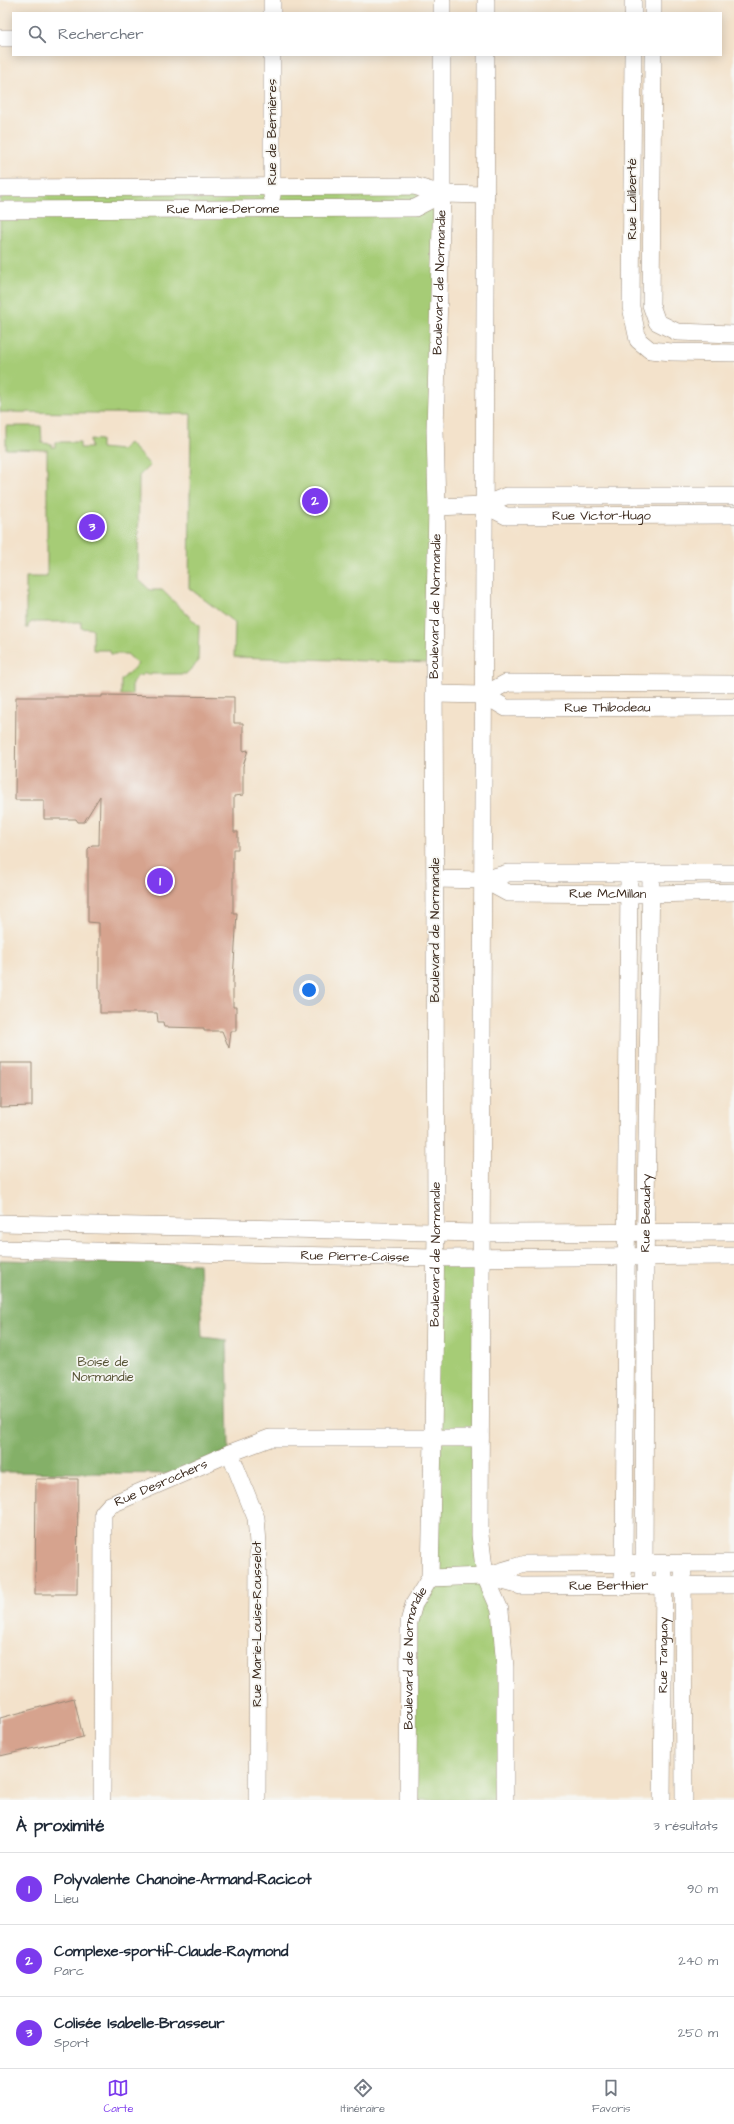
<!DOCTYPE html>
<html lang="fr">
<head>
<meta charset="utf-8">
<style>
  :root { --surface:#fff; --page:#f6f6f7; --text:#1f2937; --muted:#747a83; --line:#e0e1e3; --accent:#7c3aed }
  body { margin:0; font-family:"Architects Daughter",sans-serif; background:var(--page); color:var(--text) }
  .you { position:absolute; left:309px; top:990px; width:14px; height:14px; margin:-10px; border:3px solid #fff; border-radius:50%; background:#1a73e8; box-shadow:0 0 0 6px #1a73e833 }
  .badge { display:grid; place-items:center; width:26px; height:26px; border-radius:50%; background:var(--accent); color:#fff; font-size:13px; font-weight:700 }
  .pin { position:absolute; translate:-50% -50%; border:2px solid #fff; box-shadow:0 1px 4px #0006 }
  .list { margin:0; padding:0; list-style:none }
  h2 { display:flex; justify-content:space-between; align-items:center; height:52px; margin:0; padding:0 16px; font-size:17px }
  h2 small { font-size:13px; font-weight:400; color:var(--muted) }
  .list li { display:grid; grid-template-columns:26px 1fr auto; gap:12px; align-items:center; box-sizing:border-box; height:72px; padding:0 16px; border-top:1px solid var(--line) }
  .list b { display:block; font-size:15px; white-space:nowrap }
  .list p { margin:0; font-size:13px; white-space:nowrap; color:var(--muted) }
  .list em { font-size:13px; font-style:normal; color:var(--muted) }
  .icon { flex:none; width:22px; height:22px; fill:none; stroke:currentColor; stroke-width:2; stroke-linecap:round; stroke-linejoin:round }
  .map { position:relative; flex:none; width:734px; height:1800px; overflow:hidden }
  .search { position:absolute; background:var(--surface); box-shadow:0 2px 10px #0003; left:12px; right:12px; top:12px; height:44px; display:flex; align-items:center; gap:10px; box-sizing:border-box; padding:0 14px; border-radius:0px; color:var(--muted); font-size:15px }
  .sheet { height:268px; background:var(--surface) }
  nav { display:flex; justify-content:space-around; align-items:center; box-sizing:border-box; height:56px; border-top:1px solid var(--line); background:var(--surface); font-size:11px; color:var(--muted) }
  nav a { display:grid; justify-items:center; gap:2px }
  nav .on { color:var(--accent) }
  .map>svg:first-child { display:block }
</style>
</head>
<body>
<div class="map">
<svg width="734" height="1800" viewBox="0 0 734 1800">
  <rect width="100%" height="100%" fill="#f6f6f2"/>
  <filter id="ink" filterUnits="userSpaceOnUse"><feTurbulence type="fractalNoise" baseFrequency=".025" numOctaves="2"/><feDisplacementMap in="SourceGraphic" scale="8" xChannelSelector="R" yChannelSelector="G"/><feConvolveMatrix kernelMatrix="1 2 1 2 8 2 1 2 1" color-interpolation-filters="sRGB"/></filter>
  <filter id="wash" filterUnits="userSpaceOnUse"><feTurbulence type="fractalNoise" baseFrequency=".012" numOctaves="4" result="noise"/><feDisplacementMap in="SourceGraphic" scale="16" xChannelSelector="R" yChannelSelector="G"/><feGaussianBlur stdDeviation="0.9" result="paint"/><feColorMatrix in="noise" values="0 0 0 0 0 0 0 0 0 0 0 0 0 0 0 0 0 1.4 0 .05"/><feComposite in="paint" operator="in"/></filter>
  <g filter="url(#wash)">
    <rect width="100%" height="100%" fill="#f3e2cb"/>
    <path fill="#a6cc76" stroke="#707b4a" d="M440,189L434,663L234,657L235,623L189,588L191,414L0,412V194Z
      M6,426H41L42,443L52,444V447H55V442H80V448H91L90,439L101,440V448L121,450L129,443L150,465L139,476L138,579L150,590H162L199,626L198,662L186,674H147L145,673L141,676L139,675L132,682V695H121V680L138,664L127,654H111L110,650H93V629L81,628V622H32L28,625V628H26V577H47V450L6,449Z
      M480,1257V1535L500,1610L505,1800H408L409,1622L430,1578L435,1258Z"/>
    <path fill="#84b067" stroke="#606d42" d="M0,1260L199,1264L202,1337L227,1340L229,1450L171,1474L0,1472Z"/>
    <g id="blocks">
      <path fill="#d6a38e" d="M102,695L234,697V723H243V751L248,750L243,766V795L234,796V832H238V849H233V913H237L233,980V1007H236V1031H231L229,1048L222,1031H204V1028L164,1027L163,1022H158L157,1013H100V992L99,991V923L88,922V849L92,845H99L100,796L84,822H78L76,819H44V800H15L16,697H102Z
        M0,1063H32V1106L0,1107Z
        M36,1479H78L77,1594H35Z
        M74,1698L83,1737L0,1756V1718Z"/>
    </g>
  </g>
  <g filter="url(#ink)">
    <use href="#blocks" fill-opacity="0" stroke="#978674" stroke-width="1"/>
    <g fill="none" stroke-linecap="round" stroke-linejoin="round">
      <g stroke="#978674" stroke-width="18">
        <g id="minor">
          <path d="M272,0V13"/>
          <path d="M442,13V0"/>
          <path d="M486,13V0"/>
          <path d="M633,13V0"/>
          <path d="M653,13V0"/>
          <path d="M0,38H13"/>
          <path d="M272,55V196"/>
          <path d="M486,55L480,1535L485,1576L500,1610L505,1667V1800"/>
          <path d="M633,55L631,307L638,340L650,350L672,352L734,353"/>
          <path d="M653,55L651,305L657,322L677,332L734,334"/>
          <path d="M0,188L414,186L442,194L486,195"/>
          <path id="s1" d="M0,210L415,208L442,194"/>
          <path id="s2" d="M484,505L506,516L734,515"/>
          <path d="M437,507L484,505L506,496H734"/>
          <path id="s3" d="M435,694L484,695L506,708L734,707"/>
          <path d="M484,695L506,683L734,684"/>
          <path d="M435,879L484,880L508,873H734"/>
          <path id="s4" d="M484,880L508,893L651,894L734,892"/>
          <path d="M0,1223L480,1233L734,1232"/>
          <path id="s5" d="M0,1249L435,1258L734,1256"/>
          <path d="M230,1453L256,1518L258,1543L257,1800"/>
          <path d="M683,1574L684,1800"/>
          <path id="s6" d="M485,1576L521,1586L734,1585"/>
          <path d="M430,1578L485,1576L525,1564L734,1563"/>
          <path id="s7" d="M644,1585L645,1271L651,874"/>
          <path d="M622,1587L624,1565L629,873"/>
          <path id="s8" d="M102,1800L103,1513L110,1505L230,1453L270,1438H480"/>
          <path id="s9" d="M408,1800L409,1622L414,1604L430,1578L433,1439L436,1232L434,663L437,507L435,430L442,194V55"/>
          <path id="s10" d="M662,1800L664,1574"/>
        </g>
      </g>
      <use href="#minor" stroke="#fff" stroke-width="17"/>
    </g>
  </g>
  <g text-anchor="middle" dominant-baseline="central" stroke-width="3.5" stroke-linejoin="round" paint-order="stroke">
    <g font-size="13" fill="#3b2a1e" stroke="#f6f6f2">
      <text transform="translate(272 132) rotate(-90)">Rue de Bernières</text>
      <text transform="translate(632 199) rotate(-90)">Rue Laliberté</text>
      <text stroke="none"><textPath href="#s1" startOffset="223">Rue Marie-Derome</textPath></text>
      <text stroke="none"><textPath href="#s9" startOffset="1523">Boulevard de Normandie</textPath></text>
      <text stroke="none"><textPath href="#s2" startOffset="120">Rue Victor-Hugo</textPath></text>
      <text stroke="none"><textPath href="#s9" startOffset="1199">Boulevard de Normandie</textPath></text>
      <text stroke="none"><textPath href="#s3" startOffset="176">Rue Thibodeau</textPath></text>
      <text stroke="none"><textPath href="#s4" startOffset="127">Rue McMillan</textPath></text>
      <text transform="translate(435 930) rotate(-90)">Boulevard de Normandie</text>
      <text stroke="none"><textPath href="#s7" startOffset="372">Rue Beaudry</textPath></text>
      <text stroke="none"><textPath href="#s9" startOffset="551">Boulevard de Normandie</textPath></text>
      <text stroke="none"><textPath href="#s5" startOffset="355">Rue Pierre-Caisse</textPath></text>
      <text stroke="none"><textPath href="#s8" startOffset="353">Rue Desrochers</textPath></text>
      <text stroke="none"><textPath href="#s6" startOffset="125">Rue Berthier</textPath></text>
      <text transform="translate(257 1624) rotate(-90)">Rue Marie-Louise-Rousselot</text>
      <text stroke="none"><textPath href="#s10" startOffset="145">Rue Tanguay</textPath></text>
      <text stroke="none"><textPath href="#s9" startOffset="143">Boulevard de Normandie</textPath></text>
    </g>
    <g font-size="13" fill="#565234" stroke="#f6f6f2">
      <text x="103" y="1362">Boisé de<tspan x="103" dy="15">Normandie</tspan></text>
    </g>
  </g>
</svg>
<div class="you"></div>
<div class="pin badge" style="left:160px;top:881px">1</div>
<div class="pin badge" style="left:315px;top:501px">2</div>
<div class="pin badge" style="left:92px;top:527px">3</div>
<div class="search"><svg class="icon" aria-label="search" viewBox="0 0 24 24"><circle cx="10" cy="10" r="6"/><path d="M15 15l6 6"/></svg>Rechercher</div>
</div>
<section class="sheet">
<h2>À proximité<small>3 résultats</small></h2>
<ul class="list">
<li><span class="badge">1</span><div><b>Polyvalente Chanoine-Armand-Racicot</b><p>Lieu</p></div><em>90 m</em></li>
<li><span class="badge">2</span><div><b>Complexe-sportif-Claude-Raymond</b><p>Parc</p></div><em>240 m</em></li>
<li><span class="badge">3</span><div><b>Colisée Isabelle-Brasseur</b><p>Sport</p></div><em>250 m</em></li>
</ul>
</section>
<nav>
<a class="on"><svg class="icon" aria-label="map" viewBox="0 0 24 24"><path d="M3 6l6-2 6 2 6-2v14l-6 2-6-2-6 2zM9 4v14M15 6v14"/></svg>Carte</a>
<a><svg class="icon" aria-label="directions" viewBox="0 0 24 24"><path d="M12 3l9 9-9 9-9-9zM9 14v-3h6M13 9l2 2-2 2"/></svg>Itinéraire</a>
<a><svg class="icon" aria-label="saved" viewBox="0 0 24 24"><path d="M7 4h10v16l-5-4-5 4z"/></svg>Favoris</a>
</nav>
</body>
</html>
